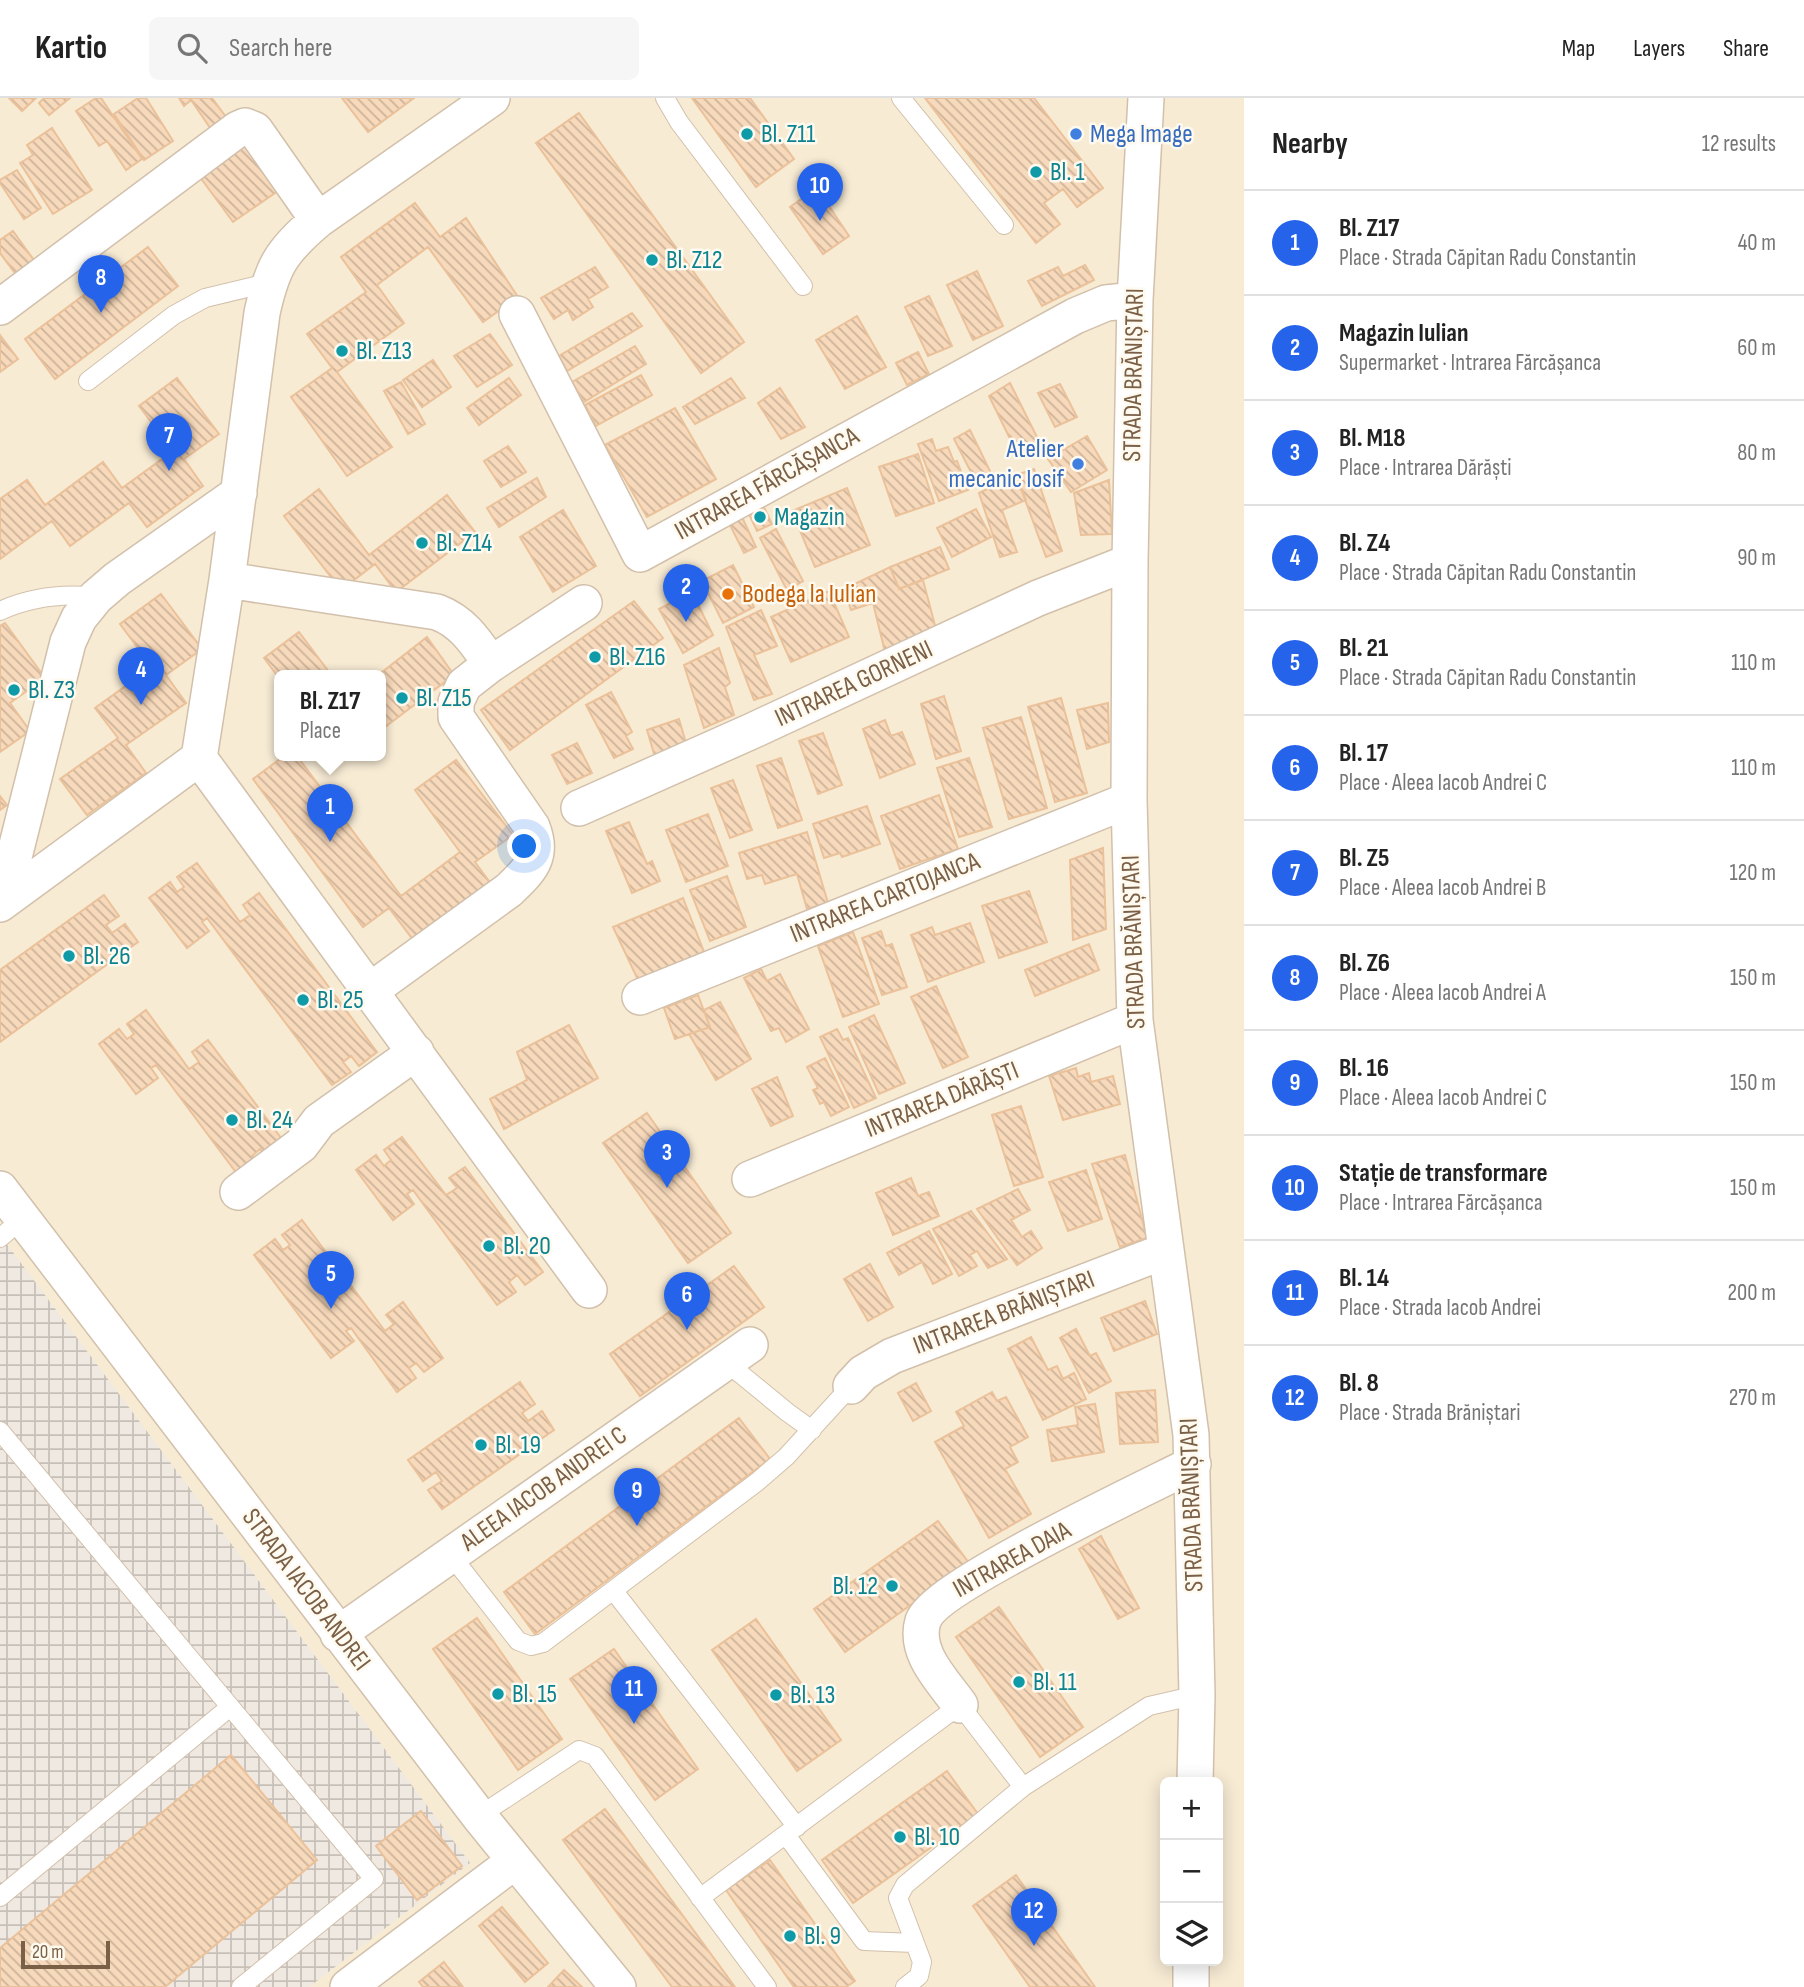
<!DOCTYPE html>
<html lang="en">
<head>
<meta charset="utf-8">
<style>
  :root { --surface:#fff; --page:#f6f6f6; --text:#222; --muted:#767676; --line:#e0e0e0; --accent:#2563eb }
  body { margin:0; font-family:"Sofia Sans Condensed",sans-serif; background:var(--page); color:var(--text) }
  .controls { position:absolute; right:21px; bottom:21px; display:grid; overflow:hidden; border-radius:10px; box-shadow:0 4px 18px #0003 }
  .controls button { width:63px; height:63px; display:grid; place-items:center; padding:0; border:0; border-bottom:2px solid var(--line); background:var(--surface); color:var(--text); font:35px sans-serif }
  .scale { position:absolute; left:21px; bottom:18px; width:89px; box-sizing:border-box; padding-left:7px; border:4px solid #7b6048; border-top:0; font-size:19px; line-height:24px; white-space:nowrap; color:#7b6048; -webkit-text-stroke:5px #fffaef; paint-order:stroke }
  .you { position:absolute; left:525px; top:749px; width:24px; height:24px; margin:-18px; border:5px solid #fff; border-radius:50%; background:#1a73e8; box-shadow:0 0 0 10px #1a73e833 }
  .badge { display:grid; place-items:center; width:46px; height:46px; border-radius:50%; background:var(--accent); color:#fff; font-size:23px; font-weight:700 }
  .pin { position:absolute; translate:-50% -58px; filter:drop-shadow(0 2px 4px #0008) }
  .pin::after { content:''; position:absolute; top:37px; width:24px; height:21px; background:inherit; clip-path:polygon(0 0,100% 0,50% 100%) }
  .popup { position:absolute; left:274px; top:572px; width:112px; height:91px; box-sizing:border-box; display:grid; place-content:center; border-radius:10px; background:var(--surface); filter:drop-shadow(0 2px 5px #0005); font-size:23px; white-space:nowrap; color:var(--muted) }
  .popup b { font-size:26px; color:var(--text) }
  .popup::after { content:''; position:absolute; left:50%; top:100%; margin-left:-14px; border:14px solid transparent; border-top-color:var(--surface) }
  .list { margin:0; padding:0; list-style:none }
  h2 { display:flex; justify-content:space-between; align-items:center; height:91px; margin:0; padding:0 28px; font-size:30px }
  h2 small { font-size:23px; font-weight:400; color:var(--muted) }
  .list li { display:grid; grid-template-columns:46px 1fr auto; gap:21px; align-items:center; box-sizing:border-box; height:105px; padding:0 28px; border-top:2px solid var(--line) }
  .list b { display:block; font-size:26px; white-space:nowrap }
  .list p { margin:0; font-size:23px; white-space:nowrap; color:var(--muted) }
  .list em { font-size:23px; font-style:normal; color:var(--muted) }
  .icon { flex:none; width:38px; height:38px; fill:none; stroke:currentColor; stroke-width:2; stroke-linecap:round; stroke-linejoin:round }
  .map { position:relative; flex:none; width:1244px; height:1889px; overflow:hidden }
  header { display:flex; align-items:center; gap:42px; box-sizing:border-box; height:98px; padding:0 35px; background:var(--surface); border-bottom:2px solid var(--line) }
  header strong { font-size:33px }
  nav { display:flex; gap:38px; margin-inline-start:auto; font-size:24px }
  .search { width:490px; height:63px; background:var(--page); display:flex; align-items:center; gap:18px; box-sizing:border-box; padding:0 24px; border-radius:10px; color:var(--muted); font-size:26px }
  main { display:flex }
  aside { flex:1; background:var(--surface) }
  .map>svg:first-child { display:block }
</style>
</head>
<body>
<header>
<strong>Kartio</strong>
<div class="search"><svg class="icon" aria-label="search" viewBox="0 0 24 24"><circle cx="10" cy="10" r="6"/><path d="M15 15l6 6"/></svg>Search here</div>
<nav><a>Map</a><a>Layers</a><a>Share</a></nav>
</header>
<main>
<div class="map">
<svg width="1244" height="1889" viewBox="0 0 1244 1889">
  <defs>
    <pattern id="industrial-grid" width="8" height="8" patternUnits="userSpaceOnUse" patternTransform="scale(1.75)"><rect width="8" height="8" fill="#efe9e1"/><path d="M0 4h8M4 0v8" fill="none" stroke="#c7c0b8"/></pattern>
    <pattern id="building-back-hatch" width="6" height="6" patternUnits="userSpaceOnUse" patternTransform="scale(1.75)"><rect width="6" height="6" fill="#f7d9bb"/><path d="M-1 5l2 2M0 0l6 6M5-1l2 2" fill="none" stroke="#cdb39a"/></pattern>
  </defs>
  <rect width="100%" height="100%" fill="#fef8e7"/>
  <path fill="#f7ebd4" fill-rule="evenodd" d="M0,0H1244V1889H0ZM279,578H381V658H279ZM1165,1684H1218V1863H1165Z"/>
  <path fill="url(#industrial-grid)" d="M0,1137L470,1765L309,1889H0Z"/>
  <path fill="url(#building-back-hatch)" stroke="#ebc19a" stroke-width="2" d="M9,0H36L22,13Z
    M44,0H70L49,17L39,5Z
    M96,0H101L142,61L126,72L107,43L99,48L76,13Z
    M138,0H146L173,43L144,62L114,16Z
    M179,0H212L229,23L213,34L191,2L184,8Z
    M342,0H414L368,34Z
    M692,0H750L794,61L756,89Z
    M925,0H1034L1103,90L1077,109L1063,91L1044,105L1060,126L1036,145Z
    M579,15L744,244L701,275L536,45Z
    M52,30L92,92L53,116L20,65L33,57L27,47Z
    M243,41L278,93L233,124L197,75Z
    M17,72L41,110L24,121L0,85V82Z
    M817,90L849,138L823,156L790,109Z
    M415,105L440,139L466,120L518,199L483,224L428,149L377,187L404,225L337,274L392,349L347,378L291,299L332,270L307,236L366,194L341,159Z
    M13,133L36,165L17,178L0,155V142Z
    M148,149L178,188L55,281L25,241Z
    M1085,167L1094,182L1042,208L1028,183L1058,169L1063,178Z
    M595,169L608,189L588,201L593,209L573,222L568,212L554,221L541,200Z
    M977,173L1003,228L973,242L947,187Z
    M929,198L952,248L928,258L905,209Z
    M632,215L642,228L567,273L559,258Z
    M857,218L886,269L845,291L816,242Z
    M490,236L512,267L477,289L454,258Z
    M0,237L18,261L0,274Z
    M635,248L646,266L584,304L572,284Z
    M918,254L929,276L907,287L896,265Z
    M433,262L451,289L422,309L403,282Z
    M641,277L652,297L596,328L585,307Z
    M177,280L219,336L184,361L203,388L147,429L129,405L70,448L52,423L0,461V401L27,382L45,407L103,364L122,390L173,353L139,308Z
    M509,280L521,297L479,327L467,310Z
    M731,280L745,300L695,326L683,309Z
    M401,284L425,326L408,336L384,293Z
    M1010,285L1041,347L1019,359L989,298Z
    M1060,286L1077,319L1055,329L1038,295Z
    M780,290L805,329L781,341L758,305Z
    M675,310L716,381L647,419L605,347Z
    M970,332L991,375L976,384L954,341Z
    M1087,338L1107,372L1071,394L1048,361Z
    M932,341L936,353L948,349L954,364L957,363L968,392L939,403L918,346Z
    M508,348L526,374L501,389L484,363Z
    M918,356L934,405L896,418L879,369Z
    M1034,371L1062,453L1046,459L1016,377Z
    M1016,377L1026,402L1002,412L1017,454L1000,459L979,395Z
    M537,380L546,399L499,429L487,410Z
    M1109,382L1112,436L1081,437L1074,395Z
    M847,390L870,447L815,469L792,413Z
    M319,391L369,457L447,397L475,434L396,494L375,466L341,492L284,418Z
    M762,405L772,426L757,433L747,412Z
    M976,411L991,439L952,459L937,430Z
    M563,412L596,468L553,494L520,439Z
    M741,417L756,449L744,455L729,425Z
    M776,431L803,483L787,492L760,440Z
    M940,449L949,471L899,491L890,469Z
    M733,467L754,509L723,525L702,483Z
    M890,469L899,491L923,482L937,535L886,558L873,505L851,512L844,491Z
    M829,493L849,539L791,564L771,519Z
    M692,494L713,537L683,555L659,511Z
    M161,496L202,551L166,577L186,605L126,647L146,675L87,717L60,681L118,640L95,610L152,569L120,526Z
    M634,503L663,540L510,652L481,612Z
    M761,512L777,548L754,557L772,596L754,602L726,529Z
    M5,525L45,580L10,605L30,633L0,654V528Z
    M299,534L332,578H279V580L264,560Z
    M427,539L454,577L381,632V578H377Z
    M719,550L730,585L725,589L734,617L704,630L684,567Z
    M611,594L632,634L626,638L633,651L614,660L586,607Z
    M944,598L961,653L936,661L921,606Z
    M1061,600L1087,695L1055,704L1028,609Z
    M1108,605L1109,644L1087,651L1077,612Z
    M1021,619L1047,710L1009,721L983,630Z
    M679,621L688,652L657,666L647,632Z
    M885,622L891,638L902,634L915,666L880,680L863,631Z
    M823,635L842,687L818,696L799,643Z
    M577,645L592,675L567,686L552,657Z
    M284,658H297L401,798L460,754L415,692L456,662L513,737L475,764L494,790L417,847L389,810L363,829L253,681Z
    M781,660L802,722L778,730L757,668Z
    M969,660L992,729L959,739L937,670Z
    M733,682L752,732L730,740L711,690Z
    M939,697L958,751L900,771L881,718Z
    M0,698L7,707L0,712Z
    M867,708L880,746L842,759L840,755L824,760L813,726Z
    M708,716L728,768L686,784L666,732Z
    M629,724L647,766L652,763L660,783L632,795L606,733Z
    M807,734L828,805L807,811L797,776L765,786L762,777L747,781L739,755Z
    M1103,750L1106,831L1073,842L1070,762Z
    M197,765L240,824L250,817L243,807L259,795L377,954L359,968L351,958L343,964L351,974L332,987L207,820L202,824L209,833L187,850L149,800L170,784L177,794L184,789L177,779Z
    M727,778L746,829L710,843L690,792Z
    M1029,793L1047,844L999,860L982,808Z
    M104,797L119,818L106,827L112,835L125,826L138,844L0,944V872Z
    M683,800L704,854L638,882L613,829Z
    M970,825L984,864L928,884L911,837L932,829L935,837Z
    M881,833L886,848L892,846L907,889L882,897L862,840Z
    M853,834L879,906L843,919L818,848Z
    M1089,846L1099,872L1035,898L1025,872Z
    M761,871L767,883L780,876L809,931L786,944L779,930L771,933L744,880Z
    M936,888L968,959L943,970L911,899Z
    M698,897L710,929L675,941L664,910Z
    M720,904L751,961L716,982L689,936L710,929L704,912Z
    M146,912L189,971L199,964L192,954L208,942L287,1048L268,1061L260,1051L252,1058L260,1067L241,1081L156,967L151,970L158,980L136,996L99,946L119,931L127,941L134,936L127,926Z
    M874,917L905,985L879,996L849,929Z
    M569,927L598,980L504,1031L490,1001L527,982L517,954Z
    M837,931L843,942L848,940L876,1000L854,1010L820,939Z
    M825,960L849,1009L831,1018L824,1004L820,1006L813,992L818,990L807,969Z
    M1076,970L1078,979L1089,975L1091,984L1113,978L1120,1006L1063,1022L1049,978Z
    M777,979L793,1018L771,1028L752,991Z
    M1021,1008L1043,1079L1014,1088L992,1017Z
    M647,1015L731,1135L688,1165L603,1045Z
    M402,1039L446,1097L457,1090L449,1080L465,1069L543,1174L525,1187L517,1177L509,1184L516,1194L497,1207L413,1092L407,1096L414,1106L393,1122L356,1072L376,1057L384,1068L391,1062L384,1052Z
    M1125,1057L1147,1140L1120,1149L1092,1066Z
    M1086,1072L1102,1121L1068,1133L1049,1084Z
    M911,1080L918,1098L929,1094L939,1118L893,1137L876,1095Z
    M1018,1091L1030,1112L1011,1122L1022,1139L1031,1133L1042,1150L1017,1167L977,1111Z
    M971,1113L1007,1161L988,1170L977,1153L970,1157L977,1168L959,1178L933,1131Z
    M302,1122L385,1233L394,1226L386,1217L403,1204L443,1260L424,1274L416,1265L409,1270L416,1280L397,1294L351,1230L346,1233L354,1243L331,1260L254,1157L275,1141L283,1152L290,1147L282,1137Z
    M929,1133L952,1176L933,1186L922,1164L899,1177L887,1155Z
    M870,1166L893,1209L868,1223L844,1181Z
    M734,1168L764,1209L640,1298L610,1256Z
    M1145,1203L1157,1236L1114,1253L1101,1220Z
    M1076,1231L1090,1258L1096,1255L1111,1283L1089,1295L1060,1240Z
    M1031,1239L1048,1272L1057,1268L1063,1281L1074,1275L1086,1301L1043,1322L1008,1251Z
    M520,1284L535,1306L522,1315L528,1323L542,1313L554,1332L442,1411L428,1392L442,1383L436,1374L423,1383L408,1362Z
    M916,1285L931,1313L913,1323L898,1295Z
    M1155,1292L1158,1344L1120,1346L1116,1295Z
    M992,1294L997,1303L1006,1299L1028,1339L1010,1349L1018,1364L1005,1371L1031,1416L989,1440L935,1344L964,1328L956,1314Z
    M1095,1306L1104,1354L1052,1363L1047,1332L1078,1327L1075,1309Z
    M739,1320L770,1361L535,1536L504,1494Z
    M938,1423L969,1465L845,1554L814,1511Z
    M1101,1438L1139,1510L1118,1521L1079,1451Z
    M999,1509L1083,1629L1040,1659L956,1539Z
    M477,1520L562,1641L518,1672L433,1551Z
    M756,1521L841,1642L797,1673L712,1552Z
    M614,1551L698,1671L655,1702L570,1581Z
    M231,1657L317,1762L165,1889H0V1850Z
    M947,1673L978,1716L853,1805L822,1762Z
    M605,1711L735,1889H672L563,1742Z
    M421,1713L462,1768L417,1802L376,1748Z
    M770,1762L855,1883L846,1889H794L726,1792Z
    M1016,1777L1095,1889H1030L973,1808Z
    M502,1809L548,1865L525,1884L479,1828Z
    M444,1864L463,1889H423L419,1884Z
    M564,1872L582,1889H548Z"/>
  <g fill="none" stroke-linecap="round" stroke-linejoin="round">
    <g stroke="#d2c0ab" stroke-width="20">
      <path id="lane" d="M665,0L679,24L803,188
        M901,0L1004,127
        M88,283L174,217L205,200L268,185
        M0,513C31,499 62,495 96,499
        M0,1140L22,1121
        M726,1264L787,1314L812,1332
        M0,1333L374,1781L241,1889
        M450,1456L518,1543L531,1548L543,1545L757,1384L786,1359L851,1288
        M613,1492L797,1729
        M479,1718L579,1652L595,1658L767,1889
        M786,1737L864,1843L914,1845
        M0,1799L230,1609
        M700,1800L960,1607L1023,1689
        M905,1889L919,1878L922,1864L898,1800L905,1787L1023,1689L1149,1608L1197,1597"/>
    </g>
    <g stroke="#d2c0ab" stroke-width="38">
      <path id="street" d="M492,0L318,122C281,153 272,169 262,215L227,482L199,660L589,1192
        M1146,0L1135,202L1130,464L1129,702L1135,922L1191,1337L1197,1597L1195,1684
        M0,209L238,31L245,28L255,32L318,122
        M517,216L640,456L1075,218L1106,205L1135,202
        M227,482L437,514C463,524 475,543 491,566
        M579,710L752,633L1038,500L1130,464
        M6,801L14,759L68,544L79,520L96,499L117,481L239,395
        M0,806L199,660
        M371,892L509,792C530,772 544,759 532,729L456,619V604L464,587L491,566L584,505
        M640,899L1129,702
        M750,1081L1135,922
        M0,1091L479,1718L618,1889
        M238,1094L301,1047L319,1023L416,954
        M851,1288L863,1275L892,1258L1165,1153
        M338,1536L750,1247
        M960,1607C944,1584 913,1555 923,1523C934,1489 1150,1388 1193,1366
        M348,1889L515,1763
        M1191,1889V1863"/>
    </g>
    <use href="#lane" stroke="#fff" stroke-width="18"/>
    <use href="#street" stroke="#fff" stroke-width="35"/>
  </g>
  <g fill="#0f9aa8" stroke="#fffaef" stroke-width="2.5">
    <circle cx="747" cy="36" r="7"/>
    <circle cx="1036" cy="74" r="7"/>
    <circle cx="652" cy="162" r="7"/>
    <circle cx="342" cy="253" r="7"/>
    <circle cx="760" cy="419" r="7"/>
    <circle cx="422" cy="445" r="7"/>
    <circle cx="595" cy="559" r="7"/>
    <circle cx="14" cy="592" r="7"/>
    <circle cx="402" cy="600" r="7"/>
    <circle cx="69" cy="858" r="7"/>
    <circle cx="303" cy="902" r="7"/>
    <circle cx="232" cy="1022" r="7"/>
    <circle cx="489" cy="1148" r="7"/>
    <circle cx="481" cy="1347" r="7"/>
    <circle cx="892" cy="1488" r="7"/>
    <circle cx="1019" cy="1584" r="7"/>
    <circle cx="498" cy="1596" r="7"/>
    <circle cx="776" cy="1597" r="7"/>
    <circle cx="900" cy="1739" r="7"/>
    <circle cx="790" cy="1838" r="7"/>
  </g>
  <g fill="#3f7fe0" stroke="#fffaef" stroke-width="2.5">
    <circle cx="1076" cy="36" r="7"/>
    <circle cx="1078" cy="366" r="7"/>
  </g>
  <circle fill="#e8710a" stroke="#fffaef" stroke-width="2.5" cx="728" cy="496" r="7"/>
  <g text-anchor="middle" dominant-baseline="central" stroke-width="5" stroke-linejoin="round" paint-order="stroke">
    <g font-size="26" fill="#0d838f" stroke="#fffaef" text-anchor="start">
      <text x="761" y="36">Bl. Z11</text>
      <text x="1050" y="74">Bl. 1</text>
      <text x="666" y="162">Bl. Z12</text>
      <text x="356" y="253">Bl. Z13</text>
      <text x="774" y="419">Magazin</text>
      <text x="436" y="445">Bl. Z14</text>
      <text x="609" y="559">Bl. Z16</text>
      <text x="28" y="592">Bl. Z3</text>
      <text x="416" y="600">Bl. Z15</text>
      <text x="83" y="858">Bl. 26</text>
      <text x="317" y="902">Bl. 25</text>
      <text x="246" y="1022">Bl. 24</text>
      <text x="503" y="1148">Bl. 20</text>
      <text x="495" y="1347">Bl. 19</text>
      <text x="878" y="1488" text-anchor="end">Bl. 12</text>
      <text x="1033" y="1584">Bl. 11</text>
      <text x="512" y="1596">Bl. 15</text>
      <text x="790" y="1597">Bl. 13</text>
      <text x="914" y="1739">Bl. 10</text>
      <text x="804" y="1838">Bl. 9</text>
    </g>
    <g font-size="26" fill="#366cbe" stroke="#fffaef" text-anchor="start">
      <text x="1090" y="36">Mega Image</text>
      <text x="1064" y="351" text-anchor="end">Atelier<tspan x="1064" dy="30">mecanic Iosif</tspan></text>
    </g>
    <g font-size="26" fill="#7b6048" stroke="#fffaef">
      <text transform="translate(1134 277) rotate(-89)">STRADA BRĂNIȘTARI</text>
      <text transform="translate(767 386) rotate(-29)">INTRAREA FĂRCĂȘANCA</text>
      <text transform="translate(854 586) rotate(-25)">INTRAREA GORNENI</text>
      <text transform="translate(885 800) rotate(-22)">INTRAREA CARTOJANCA</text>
      <text transform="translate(1134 844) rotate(-92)">STRADA BRĂNIȘTARI</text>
      <text transform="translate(942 1002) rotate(-22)">INTRAREA DĂRĂȘTI</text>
      <text transform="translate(1004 1215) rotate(-21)">INTRAREA BRĂNIȘTARI</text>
      <text transform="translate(544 1391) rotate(-35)">ALEEA IACOB ANDREI C</text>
      <text transform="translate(1192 1407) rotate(-92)">STRADA BRĂNIȘTARI</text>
      <text transform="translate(1012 1462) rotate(-29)">INTRAREA DAIA</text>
      <text transform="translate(306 1492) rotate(53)">STRADA IACOB ANDREI</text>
    </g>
    <g font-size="26" fill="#c56008" stroke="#fffaef" text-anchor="start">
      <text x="742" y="496">Bodega la Iulian</text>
    </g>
  </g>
</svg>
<div class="controls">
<button>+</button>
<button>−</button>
<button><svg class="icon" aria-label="layers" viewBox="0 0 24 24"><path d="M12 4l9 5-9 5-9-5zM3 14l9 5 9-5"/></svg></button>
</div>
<div class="scale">20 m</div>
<div class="you"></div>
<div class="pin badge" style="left:330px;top:744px">1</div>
<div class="popup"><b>Bl. Z17</b>Place</div>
<div class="pin badge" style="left:686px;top:524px">2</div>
<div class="pin badge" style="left:667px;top:1090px">3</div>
<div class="pin badge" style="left:141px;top:607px">4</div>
<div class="pin badge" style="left:331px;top:1211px">5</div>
<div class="pin badge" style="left:687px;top:1232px">6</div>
<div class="pin badge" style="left:169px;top:373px">7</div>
<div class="pin badge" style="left:101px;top:215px">8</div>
<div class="pin badge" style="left:637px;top:1428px">9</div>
<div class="pin badge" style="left:820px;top:123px">10</div>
<div class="pin badge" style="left:634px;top:1626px">11</div>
<div class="pin badge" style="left:1034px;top:1848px">12</div>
</div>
<aside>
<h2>Nearby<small>12 results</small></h2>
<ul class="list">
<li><span class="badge">1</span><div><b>Bl. Z17</b><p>Place · Strada Căpitan Radu Constantin</p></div><em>40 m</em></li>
<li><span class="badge">2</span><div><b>Magazin Iulian</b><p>Supermarket · Intrarea Fărcășanca</p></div><em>60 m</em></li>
<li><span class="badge">3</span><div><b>Bl. M18</b><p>Place · Intrarea Dărăști</p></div><em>80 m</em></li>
<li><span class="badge">4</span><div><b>Bl. Z4</b><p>Place · Strada Căpitan Radu Constantin</p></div><em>90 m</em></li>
<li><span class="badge">5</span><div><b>Bl. 21</b><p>Place · Strada Căpitan Radu Constantin</p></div><em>110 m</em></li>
<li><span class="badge">6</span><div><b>Bl. 17</b><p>Place · Aleea Iacob Andrei C</p></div><em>110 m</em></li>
<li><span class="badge">7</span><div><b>Bl. Z5</b><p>Place · Aleea Iacob Andrei B</p></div><em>120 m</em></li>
<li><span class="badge">8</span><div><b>Bl. Z6</b><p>Place · Aleea Iacob Andrei A</p></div><em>150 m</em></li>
<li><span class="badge">9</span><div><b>Bl. 16</b><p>Place · Aleea Iacob Andrei C</p></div><em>150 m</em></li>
<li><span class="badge">10</span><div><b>Stație de transformare</b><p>Place · Intrarea Fărcășanca</p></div><em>150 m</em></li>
<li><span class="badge">11</span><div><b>Bl. 14</b><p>Place · Strada Iacob Andrei</p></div><em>200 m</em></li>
<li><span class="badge">12</span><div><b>Bl. 8</b><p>Place · Strada Brăniștari</p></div><em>270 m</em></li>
</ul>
</aside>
</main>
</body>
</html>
